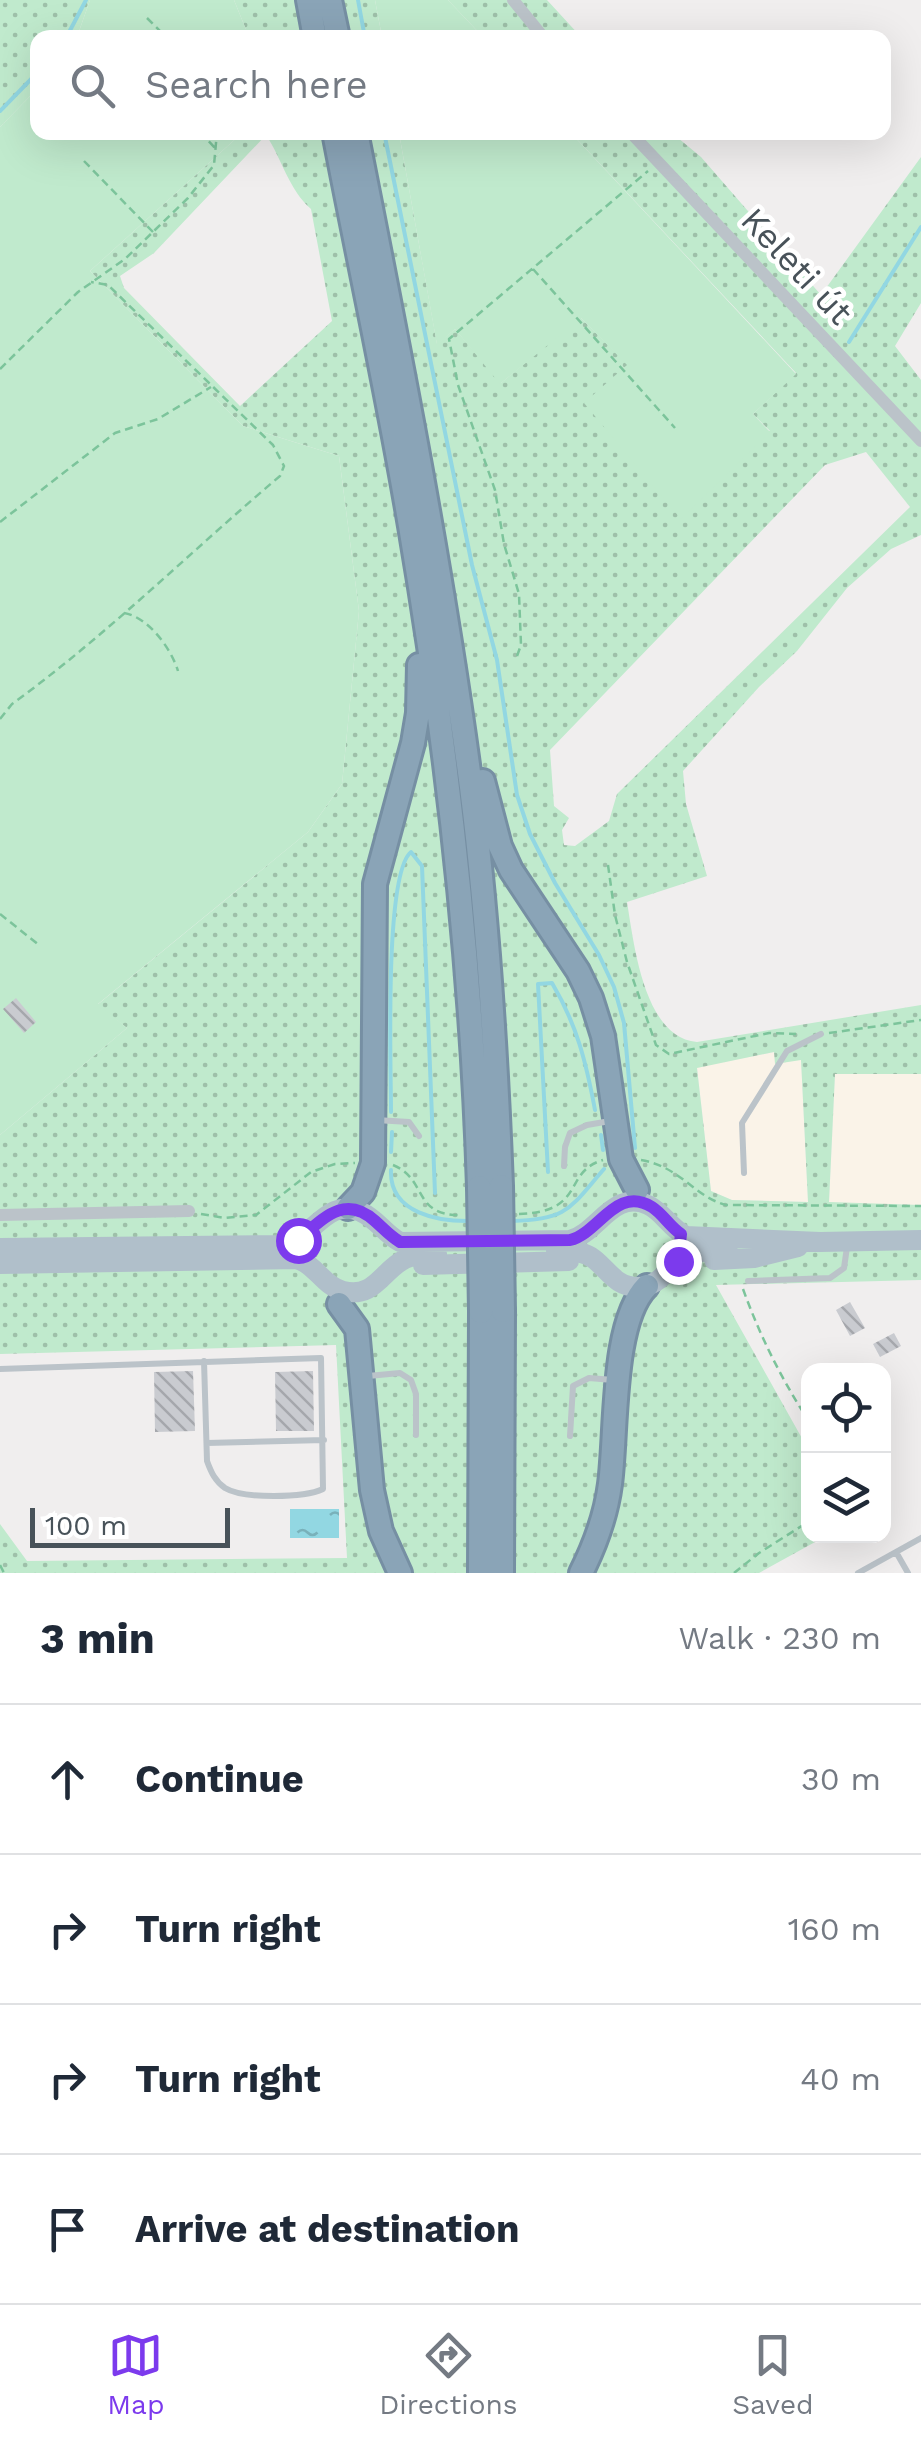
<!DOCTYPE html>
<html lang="en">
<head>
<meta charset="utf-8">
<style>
  :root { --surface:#fff; --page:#f2f2f3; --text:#1f2937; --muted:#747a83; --line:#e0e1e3; --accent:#7c3aed }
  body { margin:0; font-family:"Work Sans",sans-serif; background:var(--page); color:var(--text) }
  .controls { position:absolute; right:30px; bottom:30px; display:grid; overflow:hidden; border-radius:20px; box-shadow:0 10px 40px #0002 }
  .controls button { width:90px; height:90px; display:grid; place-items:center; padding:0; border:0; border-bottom:2px solid var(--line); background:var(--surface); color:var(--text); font:50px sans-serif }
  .scale { position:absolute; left:30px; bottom:25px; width:200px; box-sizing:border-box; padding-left:10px; border:5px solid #485259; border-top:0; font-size:28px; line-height:35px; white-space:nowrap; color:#485259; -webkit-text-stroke:8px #fff; paint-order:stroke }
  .stop { position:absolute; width:30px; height:30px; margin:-22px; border:8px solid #7c3aed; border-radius:50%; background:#fff }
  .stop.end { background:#7c3aed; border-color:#fff; box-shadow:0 2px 10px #0008 }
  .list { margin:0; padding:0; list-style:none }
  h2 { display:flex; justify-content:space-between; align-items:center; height:130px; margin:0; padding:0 40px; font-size:42px }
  h2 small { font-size:32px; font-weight:400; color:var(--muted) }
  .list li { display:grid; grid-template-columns:65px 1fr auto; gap:30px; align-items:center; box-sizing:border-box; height:150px; padding:0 40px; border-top:2px solid var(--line) }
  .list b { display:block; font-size:38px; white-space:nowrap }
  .list em { font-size:32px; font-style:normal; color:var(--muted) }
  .icon { flex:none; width:55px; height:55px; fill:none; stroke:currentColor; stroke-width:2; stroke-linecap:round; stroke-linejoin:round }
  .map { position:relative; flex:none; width:921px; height:1573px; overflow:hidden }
  .search { position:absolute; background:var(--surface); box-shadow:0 10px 40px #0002; left:30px; right:30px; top:30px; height:110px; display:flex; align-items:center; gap:25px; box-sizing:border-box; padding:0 35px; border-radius:20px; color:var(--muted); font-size:38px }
  .sheet { height:730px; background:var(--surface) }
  nav { display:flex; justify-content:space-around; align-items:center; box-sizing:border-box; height:140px; border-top:2px solid var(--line); background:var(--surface); font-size:28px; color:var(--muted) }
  nav a { display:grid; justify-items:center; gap:5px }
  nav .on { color:var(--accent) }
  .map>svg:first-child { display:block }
</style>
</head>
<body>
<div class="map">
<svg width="921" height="1573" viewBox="0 0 921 1573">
  <defs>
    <pattern id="grass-dots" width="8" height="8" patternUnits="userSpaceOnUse" patternTransform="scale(2.5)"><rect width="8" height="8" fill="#c0eacd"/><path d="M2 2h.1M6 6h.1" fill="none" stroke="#9ec0a9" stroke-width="1.8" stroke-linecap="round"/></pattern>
    <pattern id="water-ripples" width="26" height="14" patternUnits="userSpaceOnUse" patternTransform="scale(2.5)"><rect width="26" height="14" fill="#92d7e2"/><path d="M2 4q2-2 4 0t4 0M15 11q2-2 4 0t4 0" fill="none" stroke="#79b1ba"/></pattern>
    <pattern id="building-back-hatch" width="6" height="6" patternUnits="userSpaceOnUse" patternTransform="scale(2.5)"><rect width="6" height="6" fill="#c9cbd0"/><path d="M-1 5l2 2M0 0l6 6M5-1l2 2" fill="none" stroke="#a5a7ac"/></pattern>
  </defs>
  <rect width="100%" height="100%" fill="#f0eeee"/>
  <path fill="#faf3e8" d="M775,1052V1063L801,1059L808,1202L732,1200L711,1191L697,1067Z
    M835,1073L921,1074V1205L829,1203Z"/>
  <path fill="url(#grass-dots)" fill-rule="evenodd" d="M0,0H90L77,37L38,38L37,89L0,127Z
    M234,0H375L382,37H249Z
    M448,0H547L581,37H483Z
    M242,133H399L437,344L455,329L501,383L580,317L628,365L585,403L770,431L753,414L796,373L571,133H672L701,157L821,295L921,157V303L895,346L921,380V535L891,549L847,588L797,651L759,687L683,771L686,804L707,876L627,902C634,944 644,1038 697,1042L921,1005V1074H835L829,1202L921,1205V1280L716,1285L808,1449V1536H826L759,1573H0V1524L27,1561L347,1558L336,1345L0,1354V1135L127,1028L97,1005L308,832L342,784L359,611L339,456L243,426L90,271ZM266,135C282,159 289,190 311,209L332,321L240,406L124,288L120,276L154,253ZM866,452L910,507L617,794L609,821L575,846L564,845L562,830L569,818L554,806L550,750L825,465ZM774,1052L775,1064L801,1060L808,1202L732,1200L711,1191L697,1068Z"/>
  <path fill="#c0eacd" d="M90,0H234L249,37H77Z
    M375,0H448L483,37H382Z
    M37,89L38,132L242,133L90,271L243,426L339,456L359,611L342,784L308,832L98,1004L127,1028L0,1135V127Z
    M399,133H571L796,374L753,414L770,432L681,519L584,403L627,365L581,318L500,384L455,329L437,345Z"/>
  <path fill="url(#water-ripples)" d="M290,1509H339V1538H290Z"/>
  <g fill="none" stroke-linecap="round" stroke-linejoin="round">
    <path stroke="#92d7e2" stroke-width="4" d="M358,0L365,38
      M66,38L86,0
      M0,111L38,72
      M384,132L472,565L497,660L517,795L530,834L555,883L599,955L614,987L624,1023L635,1148
      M849,342L921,227
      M391,1112C391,1069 384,874 411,852L422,866L435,1193
      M601,1135L603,1150
      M391,1152L392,1132
      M391,1170C389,1214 440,1222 473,1221
      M548,1172L538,984L552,983C577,1025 586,1062 595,1110
      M512,1221C568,1220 570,1208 604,1169"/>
  </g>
  <path fill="url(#building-back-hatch)" d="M16,998L36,1022L24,1033L3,1009Z
    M850,1302L865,1328L850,1336L836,1310Z
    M894,1333L901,1346L880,1357L873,1344Z
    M193,1371L195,1431L155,1432L154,1372Z
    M313,1371L314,1431H276L275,1372Z"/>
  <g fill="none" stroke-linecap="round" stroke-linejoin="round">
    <g stroke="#768fa3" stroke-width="28">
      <path id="motorway" d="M308,0L315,38
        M330,0L338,38
        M334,132C359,263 388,394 410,526C447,745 472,965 479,1187
        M356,132C399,350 442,567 471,787C488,920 496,1053 501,1186
        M483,781L500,846L511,870L578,971L591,998L603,1036L621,1159L637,1190
        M348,1208L363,1192L373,1163L375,884L413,743L418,713L419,665
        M339,1304L357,1329L372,1490L381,1531L400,1573
        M480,1573L481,1312
        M502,1573L503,1311
        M581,1573C595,1545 606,1515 610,1484C617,1431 611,1322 647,1286"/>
    </g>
    <path stroke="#7cc49b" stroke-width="2.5" stroke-dasharray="8 5" stroke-linecap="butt" d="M147,18L167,38
      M200,132L216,149
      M84,161L153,232
      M533,269L675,428
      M0,369L78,292L125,259L188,198L214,165L217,132
      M0,522L115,433L158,419L211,387
      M124,613C148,617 171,648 178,671
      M517,656L521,645L519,594L504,544L495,490L458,385L449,339L648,171
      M0,719L12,704C107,635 190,552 280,476L284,466L273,445L108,285L91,282
      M608,865L615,915L627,962L656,1045L669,1054L769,1033L796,1034
      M0,914L39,945
      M829,1033L921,1020
      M641,1160C681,1167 693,1196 726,1205L921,1206
      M393,1165C428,1179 412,1216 461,1215
      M201,1214L225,1218L256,1215L311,1172L335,1164L355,1163
      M519,1214C587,1212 562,1172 603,1160
      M743,1289C760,1336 781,1378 808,1420
      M0,1565L4,1573
      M734,1573L759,1553L808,1522"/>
    <path stroke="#bbc3c9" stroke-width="6" d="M376,1120L409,1122L419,1136
      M564,1166L565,1147L570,1133L587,1125L610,1121
      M744,1173L742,1123L787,1051L821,1034
      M748,1281L830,1278L844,1268L847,1247
      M0,1369L321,1358L323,1489C304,1498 243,1499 225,1488C215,1481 211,1472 207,1461L204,1361
      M368,1376L400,1373L411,1380L416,1394V1435
      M570,1436L573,1386L589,1378L613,1380
      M207,1443L324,1440
      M896,1552L908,1573
      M858,1573L921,1538"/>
    <path stroke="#bbc3c9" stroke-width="12" d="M513,0L544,38
      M630,132L921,441
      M0,1215L189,1211"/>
    <path stroke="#b0bfca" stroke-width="20" d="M0,1248L283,1245C313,1239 327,1196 361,1212C377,1219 385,1234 400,1242L570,1240C598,1233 613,1189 648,1205C663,1212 671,1229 686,1236L820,1242L921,1240
      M556,1251C569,1252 583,1250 594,1259C609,1271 616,1287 638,1287C660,1287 667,1268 683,1259C696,1250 713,1251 728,1251
      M714,1260L754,1258L798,1247
      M0,1264L296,1259C316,1264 323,1286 343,1291C375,1299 382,1270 405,1259C415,1254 426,1255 437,1254
      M423,1265L569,1261"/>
    <use href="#motorway" stroke="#8aa4b7" stroke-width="22"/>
    <g stroke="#768fa3" stroke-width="28" stroke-linecap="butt">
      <path id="motorway-bridge" d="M501,1186L503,1311
        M479,1187L481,1312"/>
    </g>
    <use href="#motorway-bridge" stroke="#8aa4b7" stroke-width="22"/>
  </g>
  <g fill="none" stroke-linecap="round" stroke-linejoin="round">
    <path stroke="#7c3aed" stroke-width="12" d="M298,1240C322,1220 344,1193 375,1221C384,1229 390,1236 400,1242L570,1240C599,1233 616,1185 652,1207C663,1214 670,1227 681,1234L678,1261"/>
  </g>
  <g text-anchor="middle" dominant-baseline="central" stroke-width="9" stroke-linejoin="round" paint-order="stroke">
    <g font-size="35" fill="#485259" stroke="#fff">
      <text transform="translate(797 266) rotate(47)">Keleti út</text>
    </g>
  </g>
</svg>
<div class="controls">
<button><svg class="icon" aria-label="locate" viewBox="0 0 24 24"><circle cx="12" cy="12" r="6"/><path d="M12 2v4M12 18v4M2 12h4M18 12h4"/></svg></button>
<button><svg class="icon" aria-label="layers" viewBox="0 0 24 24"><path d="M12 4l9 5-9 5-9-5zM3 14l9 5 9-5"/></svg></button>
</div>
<div class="scale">100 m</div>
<div class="stop" style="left:298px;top:1240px"></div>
<div class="stop end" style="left:678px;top:1261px"></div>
<div class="search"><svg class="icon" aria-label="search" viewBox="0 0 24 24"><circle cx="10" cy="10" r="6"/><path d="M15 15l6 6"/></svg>Search here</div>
</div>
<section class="sheet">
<h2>3 min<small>Walk · 230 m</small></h2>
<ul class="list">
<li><svg class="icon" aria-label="ahead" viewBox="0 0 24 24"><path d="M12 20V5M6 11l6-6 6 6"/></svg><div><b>Continue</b></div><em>30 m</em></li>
<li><svg class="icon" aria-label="right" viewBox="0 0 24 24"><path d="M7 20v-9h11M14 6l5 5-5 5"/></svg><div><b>Turn right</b></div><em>160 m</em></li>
<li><svg class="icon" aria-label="right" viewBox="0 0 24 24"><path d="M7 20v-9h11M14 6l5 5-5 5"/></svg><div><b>Turn right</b></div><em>40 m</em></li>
<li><svg class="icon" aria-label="arrive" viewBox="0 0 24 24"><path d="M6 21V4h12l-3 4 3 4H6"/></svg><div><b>Arrive at destination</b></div></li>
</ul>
</section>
<nav>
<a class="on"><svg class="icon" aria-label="map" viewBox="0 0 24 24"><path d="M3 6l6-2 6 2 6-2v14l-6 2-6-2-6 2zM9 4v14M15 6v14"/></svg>Map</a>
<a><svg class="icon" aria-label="directions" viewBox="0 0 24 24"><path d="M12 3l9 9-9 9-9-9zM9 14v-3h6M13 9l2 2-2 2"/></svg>Directions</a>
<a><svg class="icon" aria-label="saved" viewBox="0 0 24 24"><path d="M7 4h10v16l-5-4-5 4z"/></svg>Saved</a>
</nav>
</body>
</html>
